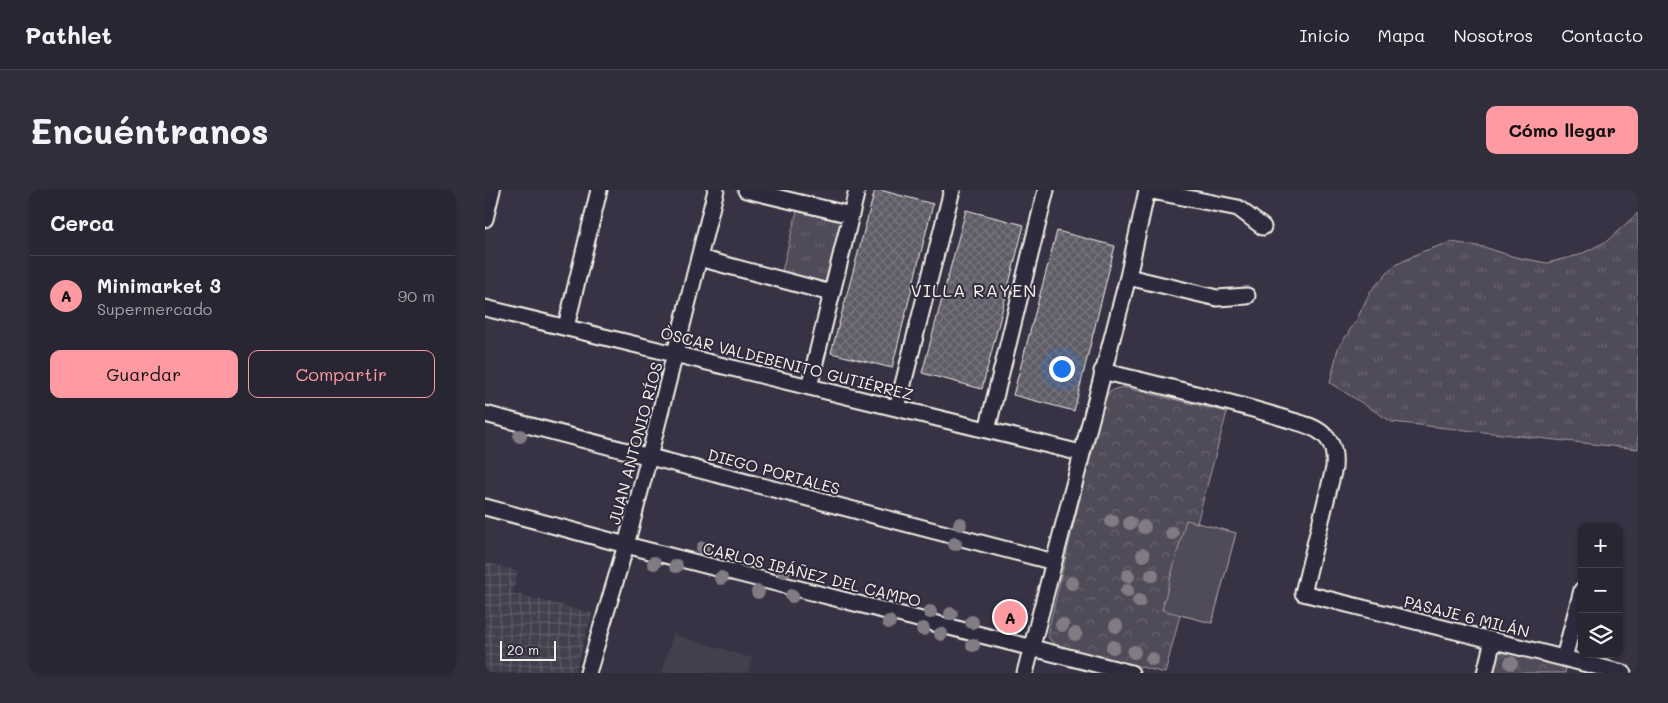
<!DOCTYPE html>
<html lang="es">
<head>
<meta charset="utf-8">
<style>
  :root { --surface:#292633; --page:#312e3b; --text:#f1f3f6; --muted:#a5a5ac; --line:#45434e; --accent:#ff9aa2 }
  body { margin:0; font-family:Mali,sans-serif; background:var(--page); color:var(--text) }
  .controls { position:absolute; right:15px; bottom:15px; display:grid; overflow:hidden; border-radius:10px; box-shadow:0 1px 4px #0004 }
  .controls button { width:45px; height:45px; display:grid; place-items:center; padding:0; border:0; border-bottom:1px solid var(--line); background:var(--surface); color:var(--text); font:25px sans-serif }
  .scale { position:absolute; left:15px; bottom:12px; width:56px; box-sizing:border-box; padding-left:5px; border:2px solid #f4f1e8; border-top:0; font-size:14px; line-height:18px; white-space:nowrap; color:#f4f1e8; -webkit-text-stroke:4px #2f2a3d; paint-order:stroke }
  .you { position:absolute; left:576px; top:178px; width:18px; height:18px; margin:-12px; border:4px solid #fff; border-radius:50%; background:#1a73e8; box-shadow:0 0 0 8px #1a73e833 }
  .badge { display:grid; place-items:center; width:32px; height:32px; border-radius:50%; background:var(--accent); color:#111; font-size:16px; font-weight:700 }
  .pin { position:absolute; translate:-50% -50%; border:2px solid #fff; box-shadow:0 1px 5px #0006 }
  .list { margin:0; padding:0; list-style:none }
  h2 { display:flex; justify-content:space-between; align-items:center; height:65px; margin:0; padding:0 20px; font-size:21px }
  h2 small { font-size:16px; font-weight:400; color:var(--muted) }
  .list li { display:grid; grid-template-columns:32px 1fr auto; gap:15px; align-items:center; box-sizing:border-box; height:80px; padding:0 20px; border-top:1px solid var(--line) }
  .list b { display:block; font-size:19px; white-space:nowrap }
  .list p { margin:0; font-size:16px; white-space:nowrap; color:var(--muted) }
  .list em { font-size:16px; font-style:normal; color:var(--muted) }
  .actions { display:flex; gap:10px; padding:15px 20px }
  .actions a { flex:1; padding:11px 0; border:1px solid var(--accent); border-radius:10px; text-align:center; font-size:18px; color:var(--accent) }
  .actions .main { background:var(--accent); color:#111 }
  .icon { flex:none; width:28px; height:28px; fill:none; stroke:currentColor; stroke-width:2; stroke-linecap:round; stroke-linejoin:round }
  .map { position:relative; flex:none; width:1153px; height:483px; overflow:hidden; border-radius:10px }
  header { display:flex; align-items:center; gap:30px; box-sizing:border-box; height:70px; padding:0 25px; background:var(--surface); border-bottom:1px solid var(--line) }
  header strong { font-size:24px }
  nav { display:flex; gap:28px; margin-inline-start:auto; font-size:18px }
  .intro { display:flex; align-items:center; justify-content:space-between; box-sizing:border-box; height:120px; padding:0 30px }
  h1 { margin:0; font-size:35px }
  .button { padding:12px 22px; border-radius:10px; background:var(--accent); color:#111; font-size:18px; font-weight:700 }
  main { display:flex; gap:30px; padding:0 30px }
  aside { flex:1; background:var(--surface); border-radius:10px; box-shadow:0 1px 4px #0004 }
  .map>svg:first-child { display:block }
</style>
</head>
<body>
<header>
<strong>Pathlet</strong>
<nav><a>Inicio</a><a>Mapa</a><a>Nosotros</a><a>Contacto</a></nav>
</header>
<div class="intro"><h1>Encuéntranos</h1><a class="button">Cómo llegar</a></div>
<main>
<aside>
<h2>Cerca<small></small></h2>
<ul class="list">
<li><span class="badge">A</span><div><b>Minimarket 3</b><p>Supermercado</p></div><em>90 m</em></li>
</ul>
<div class="actions"><a class="main">Guardar</a><a>Compartir</a></div>
</aside>
<div class="map">
<svg width="1153" height="483" viewBox="0 0 1153 483">
  <defs>
    <pattern id="industrial-grid" width="8" height="8" patternUnits="userSpaceOnUse" patternTransform="scale(1.25)"><rect width="8" height="8" fill="#433f4e"/><path d="M0 4h8M4 0v8" fill="none" stroke="#5f5b68"/></pattern>
    <pattern id="grass-tufts" width="24" height="20" patternUnits="userSpaceOnUse" patternTransform="scale(1.25)"><rect width="24" height="20" fill="#504b59"/><path d="M3 7l-1-3M5 7V3M7 7l1-3M15 17l-1-3M17 17v-4M19 17l1-3" fill="none" stroke="#6a6571"/></pattern>
    <pattern id="park-crowns" width="20" height="18" patternUnits="userSpaceOnUse" patternTransform="scale(1.25)"><rect width="20" height="18" fill="#504b59"/><path d="M2 6a3 3 0 1 1 6 0M12 15a3 3 0 1 1 6 0" fill="none" stroke="#6a6571"/></pattern>
    <pattern id="building-cross-hatch" width="8" height="8" patternUnits="userSpaceOnUse" patternTransform="scale(1.25)"><rect width="8" height="8" fill="#5f5c67"/><path d="M0 0l8 8M0 8l8-8" fill="none" stroke="#77747d"/></pattern>
  </defs>
  <rect width="100%" height="100%" fill="#373244"/>
  <filter id="ink" filterUnits="userSpaceOnUse"><feTurbulence type="fractalNoise" baseFrequency=".02" numOctaves="2"/><feDisplacementMap in="SourceGraphic" scale="10" xChannelSelector="R" yChannelSelector="G"/><feConvolveMatrix kernelMatrix="1 2 1 2 8 2 1 2 1" color-interpolation-filters="sRGB"/></filter>
  <g filter="url(#ink)">
    <path fill="#433f4e" d="M188,444L267,468L263,483H177Z"/>
    <path fill="url(#industrial-grid)" d="M0,372L33,381L28,403L107,423L90,483H0Z"/>
    <path fill="url(#grass-tufts)" stroke="#a29ea0" d="M312,21L357,32L340,92L297,81Z
      M1153,23V259L907,232L845,193L853,158L871,131L885,102L907,77L936,62L966,52L999,57L1030,67L1062,73L1094,65L1122,51Z"/>
    <path fill="url(#park-crowns)" stroke="#a29ea0" d="M637,197L742,222L712,333L751,343L727,433L695,425L680,483L572,456L566,451L562,445L618,212L625,201Z
      M1013,458L1081,477L1080,483H1006Z"/>
    <path fill="#504b59" stroke="#a29ea0" d="M701,330L751,343L727,433L677,420Z"/>
    <path fill="url(#building-cross-hatch)" stroke="#f4f1e8" d="M390,0H395L448,14L407,178L346,163Z
      M481,20L539,35L497,199L437,183Z
      M572,41L630,56L589,221L528,205Z"/>
    <g fill="none" stroke-linecap="round" stroke-linejoin="round">
      <g stroke="#f4f1e8" stroke-width="19">
        <path id="minor" d="M261,0L366,25
          M662,0L753,18L778,37
          M0,29L7,0
          M214,68L346,103
          M643,87L732,108L762,106
          M0,118L596,263
          M81,137L114,0
          M617,181C677,196 737,209 795,227C809,232 827,234 838,244C849,253 850,265 849,278L818,403L1138,483
          M324,197L372,0
          M412,218L467,0
          M0,224L569,372
          M502,240L561,0
          M0,317L141,355L646,483
          M1079,468L1097,400
          M103,483L141,355L164,267L231,0
          M540,483L643,87L662,0
          M1000,483L1008,450"/>
      </g>
      <use href="#minor" stroke="#2f2a3d" stroke-width="15"/>
    </g>
    <g fill="#807b83">
      <circle cx="35" cy="246" r="7"/>
      <circle cx="627" cy="331" r="7"/>
      <circle cx="645" cy="333" r="7"/>
      <circle cx="475" cy="334" r="7"/>
      <circle cx="659" cy="337" r="7"/>
      <circle cx="687" cy="343" r="7"/>
      <circle cx="470" cy="354" r="7"/>
      <circle cx="218" cy="358" r="7"/>
      <circle cx="658" cy="365" r="7"/>
      <circle cx="169" cy="373" r="7"/>
      <circle cx="191" cy="376" r="7"/>
      <circle cx="299" cy="381" r="7"/>
      <circle cx="667" cy="385" r="7"/>
      <circle cx="643" cy="386" r="7"/>
      <circle cx="236" cy="388" r="7"/>
      <circle cx="587" cy="393" r="7"/>
      <circle cx="642" cy="401" r="7"/>
      <circle cx="273" cy="402" r="7"/>
      <circle cx="307" cy="406" r="7"/>
      <circle cx="654" cy="411" r="7"/>
      <circle cx="445" cy="422" r="7"/>
      <circle cx="466" cy="424" r="7"/>
      <circle cx="404" cy="432" r="7"/>
      <circle cx="487" cy="432" r="7"/>
      <circle cx="577" cy="435" r="7"/>
      <circle cx="631" cy="436" r="7"/>
      <circle cx="438" cy="439" r="7"/>
      <circle cx="456" cy="444" r="7"/>
      <circle cx="590" cy="444" r="7"/>
      <circle cx="488" cy="455" r="7"/>
      <circle cx="628" cy="457" r="7"/>
      <circle cx="649" cy="462" r="7"/>
      <circle cx="667" cy="469" r="7"/>
      <circle cx="1026" cy="473" r="7"/>
    </g>
  </g>
  <g text-anchor="middle" dominant-baseline="central" stroke-width="4" stroke-linejoin="round" paint-order="stroke">
    <g font-size="16" fill="#f4f1e8" stroke="#2f2a3d">
      <text transform="translate(302 173) rotate(14)">ÒSCAR VALDEBENITO GUTIÉRREZ</text>
      <text transform="translate(150 253) rotate(-75)">JUAN ANTONIO RÍOS</text>
      <text transform="translate(289 281) rotate(15)">DIEGO PORTALES</text>
      <text transform="translate(327 384) rotate(14)">CARLOS IBÁÑEZ DEL CAMPO</text>
      <text transform="translate(982 426) rotate(14)">PASAJE 6 MILÁN</text>
    </g>
    <g font-size="18" letter-spacing="1" fill="#f4f1e8" stroke="#2f2a3d">
      <text x="489" y="100">VILLA RAYEN</text>
    </g>
  </g>
</svg>
<div class="controls">
<button>+</button>
<button>−</button>
<button><svg class="icon" aria-label="layers" viewBox="0 0 24 24"><path d="M12 4l9 5-9 5-9-5zM3 14l9 5 9-5"/></svg></button>
</div>
<div class="scale">20 m</div>
<div class="you"></div>
<div class="pin badge" style="left:525px;top:427px">A</div>
</div>
</main>
</body>
</html>
